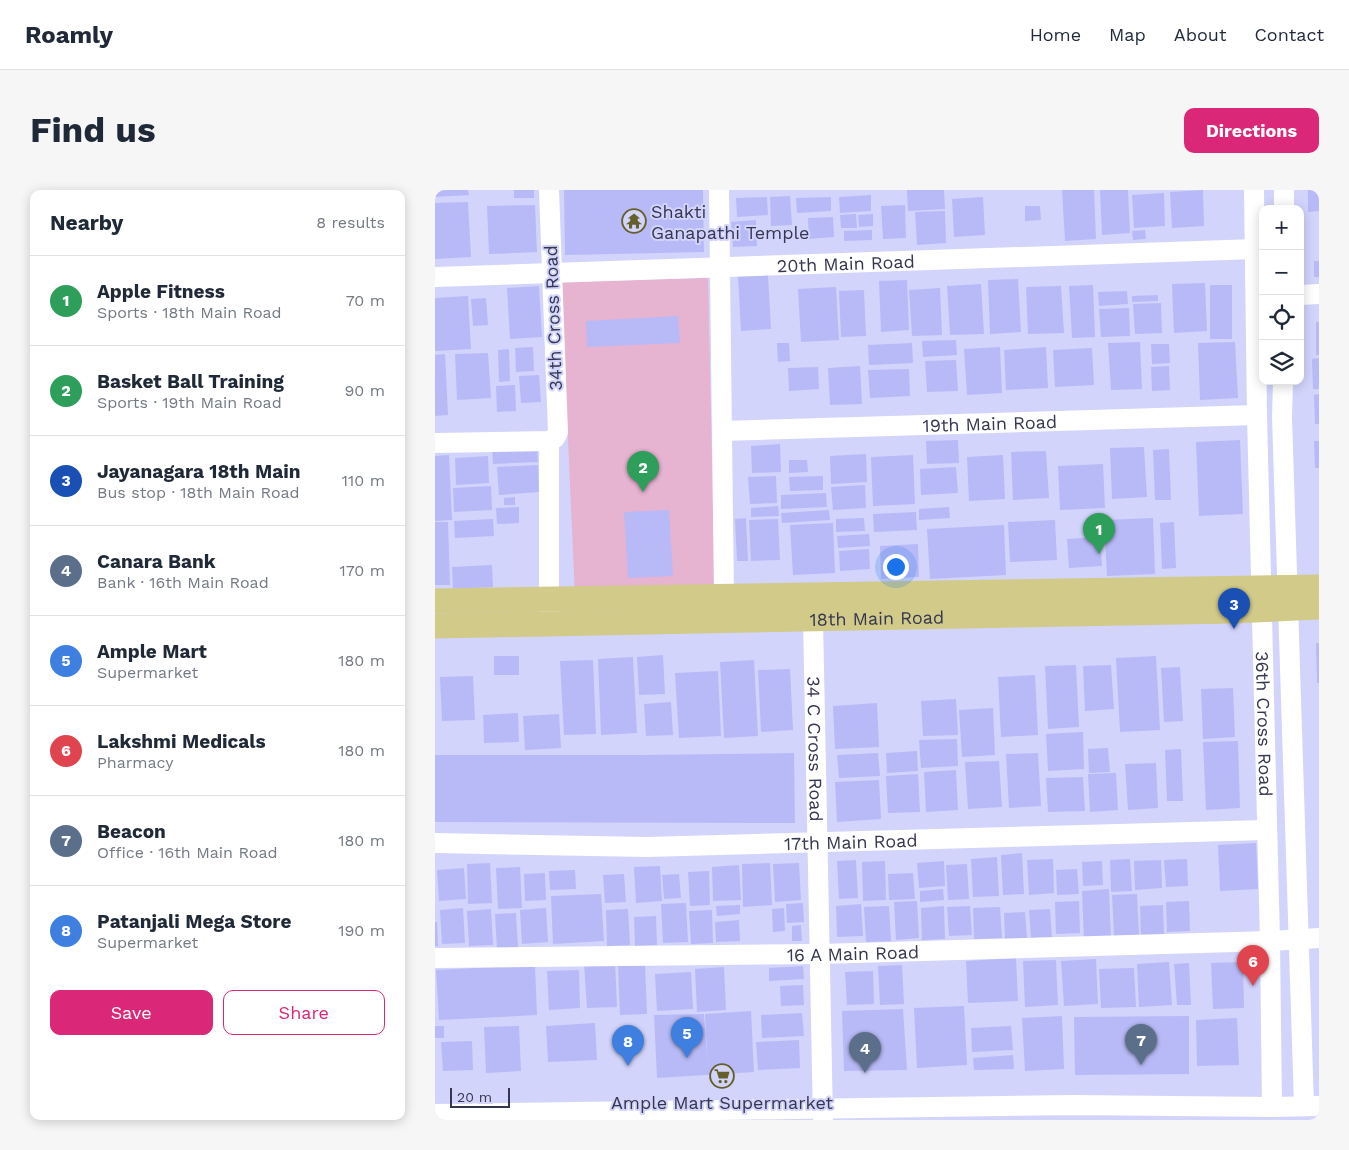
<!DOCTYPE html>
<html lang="en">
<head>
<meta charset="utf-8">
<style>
  :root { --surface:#fff; --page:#f6f6f7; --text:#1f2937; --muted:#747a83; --line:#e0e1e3; --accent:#db2777 }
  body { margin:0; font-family:"Work Sans",sans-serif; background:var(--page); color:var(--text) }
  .controls { position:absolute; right:15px; top:15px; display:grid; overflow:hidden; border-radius:10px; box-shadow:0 2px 12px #0003 }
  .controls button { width:45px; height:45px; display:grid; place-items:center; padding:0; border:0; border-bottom:1px solid var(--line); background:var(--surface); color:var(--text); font:25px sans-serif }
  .scale { position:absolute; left:15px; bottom:12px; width:60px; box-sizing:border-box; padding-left:5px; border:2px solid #353650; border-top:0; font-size:14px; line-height:18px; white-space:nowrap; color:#353650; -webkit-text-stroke:4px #d2d4fc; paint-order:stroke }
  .you { position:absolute; left:460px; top:376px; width:18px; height:18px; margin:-12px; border:4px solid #fff; border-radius:50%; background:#1a73e8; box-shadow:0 0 0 8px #1a73e833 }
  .badge { display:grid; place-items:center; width:32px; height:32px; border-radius:50%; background:var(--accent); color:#fff; font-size:16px; font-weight:700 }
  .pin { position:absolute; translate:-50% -41px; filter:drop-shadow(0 1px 2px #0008) }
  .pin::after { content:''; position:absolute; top:26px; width:18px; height:15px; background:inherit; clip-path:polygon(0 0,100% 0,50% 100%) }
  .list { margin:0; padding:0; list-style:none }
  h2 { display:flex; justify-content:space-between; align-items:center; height:65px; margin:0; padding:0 20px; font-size:21px }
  h2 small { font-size:16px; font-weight:400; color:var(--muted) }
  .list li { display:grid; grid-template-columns:32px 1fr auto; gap:15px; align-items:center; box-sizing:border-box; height:90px; padding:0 20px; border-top:1px solid var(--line) }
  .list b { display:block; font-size:19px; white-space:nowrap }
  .list p { margin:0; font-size:16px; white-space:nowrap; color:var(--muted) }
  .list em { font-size:16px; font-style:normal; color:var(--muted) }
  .actions { display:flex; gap:10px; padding:15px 20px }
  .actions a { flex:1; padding:11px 0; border:1px solid var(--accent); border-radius:10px; text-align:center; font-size:18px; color:var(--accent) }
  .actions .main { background:var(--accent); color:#fff }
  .icon { flex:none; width:28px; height:28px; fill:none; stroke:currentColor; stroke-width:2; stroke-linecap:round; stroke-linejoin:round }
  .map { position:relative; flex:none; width:884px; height:930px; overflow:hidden; border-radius:10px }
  header { display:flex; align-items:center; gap:30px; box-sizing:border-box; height:70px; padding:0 25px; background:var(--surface); border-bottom:1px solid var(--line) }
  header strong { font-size:24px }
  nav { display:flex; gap:28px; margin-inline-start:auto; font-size:18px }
  .intro { display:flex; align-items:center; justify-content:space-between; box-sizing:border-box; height:120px; padding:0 30px }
  h1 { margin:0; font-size:35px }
  .button { padding:12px 22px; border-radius:10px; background:var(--accent); color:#fff; font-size:18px; font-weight:700 }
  main { display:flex; gap:30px; padding:0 30px }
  aside { flex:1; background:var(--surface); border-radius:10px; box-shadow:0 2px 12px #0003 }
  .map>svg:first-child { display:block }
</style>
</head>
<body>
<header>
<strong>Roamly</strong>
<nav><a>Home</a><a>Map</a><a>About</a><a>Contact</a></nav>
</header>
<div class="intro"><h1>Find us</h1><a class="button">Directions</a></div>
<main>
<aside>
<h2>Nearby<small>8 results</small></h2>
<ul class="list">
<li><span class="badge" style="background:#2e9e5b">1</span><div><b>Apple Fitness</b><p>Sports · 18th Main Road</p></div><em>70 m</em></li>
<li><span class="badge" style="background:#2e9e5b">2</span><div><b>Basket Ball Training</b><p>Sports · 19th Main Road</p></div><em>90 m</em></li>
<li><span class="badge" style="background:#1a4fb4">3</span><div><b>Jayanagara 18th Main</b><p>Bus stop · 18th Main Road</p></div><em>110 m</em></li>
<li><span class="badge" style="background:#5c6f8a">4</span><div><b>Canara Bank</b><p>Bank · 16th Main Road</p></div><em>170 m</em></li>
<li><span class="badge" style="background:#3f7fe0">5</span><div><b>Ample Mart</b><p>Supermarket</p></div><em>180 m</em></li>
<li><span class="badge" style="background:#e0444e">6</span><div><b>Lakshmi Medicals</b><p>Pharmacy</p></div><em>180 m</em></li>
<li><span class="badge" style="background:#5c6f8a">7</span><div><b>Beacon</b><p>Office · 16th Main Road</p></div><em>180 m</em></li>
<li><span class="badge" style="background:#3f7fe0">8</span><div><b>Patanjali Mega Store</b><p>Supermarket</p></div><em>190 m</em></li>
</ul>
<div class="actions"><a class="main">Save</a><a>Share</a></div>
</aside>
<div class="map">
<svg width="884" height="930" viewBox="0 0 884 930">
  <rect width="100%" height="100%" fill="#d2d4fc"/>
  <path fill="#e6b3d1" d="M273,88L280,406L140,407L126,92Z"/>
  <path fill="#b8baf7" d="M0,0H33L34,5L0,7Z
    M79,0H99V8H79Z
    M129,0H268L269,62L130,65Z
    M472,0H509L510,19L473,21Z
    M627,0H659L661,49L630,51Z
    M665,0H693L695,43L667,45Z
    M768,0L769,36L737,38L735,2Z
    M873,0H884V21L873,22Z
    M729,3L730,36L699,38L697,5Z
    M436,5V21L405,23L404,7Z
    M355,6L357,35L336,36L335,7Z
    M332,7L333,25L302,27L301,8Z
    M396,7V21L362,23L361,8Z
    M548,7L550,45L519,47L517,9Z
    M33,12L36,67L0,69V13Z
    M100,15L102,62L54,64L52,16Z
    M470,15L471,48L448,49L446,16Z
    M590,16H605L606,30L590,31Z
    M510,21L511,53L482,55L480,22Z
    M421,24L422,38H406L405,25Z
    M438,24V36L424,37L423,25Z
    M398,27L399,47L374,49L373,28Z
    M321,30L322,56L298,57L296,32Z
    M437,40V50L409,51V41Z
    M710,40L711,49L698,50L697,41Z
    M879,71H884V87H879Z
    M333,85L336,139L306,141L303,86Z
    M583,89L586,142L555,144L553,90Z
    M472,90L474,140L446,142L444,91Z
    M770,93L772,141L739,143L737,94Z
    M546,94L549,144L515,145L512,96Z
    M658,95L660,147L637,148L634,96Z
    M775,95H797V149H775Z
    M104,96L107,147L75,149L72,98Z
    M626,96L629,143L593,144L591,97Z
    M401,97L404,150L366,152L363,99Z
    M505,98L507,145L477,146L474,100Z
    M429,100L431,146L406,147L404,101Z
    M692,101L693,114L664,116L663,102Z
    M723,105V111L697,112V106Z
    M33,106L36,159L0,161V108Z
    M51,108L53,135L38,136L36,109Z
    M726,113L727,143L700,144L698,114Z
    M694,118L695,146L666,147L664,119Z
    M243,126L245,153L152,157L151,131Z
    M881,132H884V165H881Z
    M521,150L522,165L488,167L487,151Z
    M705,152L707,199L676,200L673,153Z
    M800,152L803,208L765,210L763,153Z
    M342,153H354L355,171L343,172Z
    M477,153L478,173L434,175L433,155Z
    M716,154H734L735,173L717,174Z
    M98,157L99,181L81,182L80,158Z
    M565,157L567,203L532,205L529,159Z
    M611,157L613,198L571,200L569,160Z
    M657,158L659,195L620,197L618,160Z
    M74,159L75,191L64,192L63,160Z
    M53,163L56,208L22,210L20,164Z
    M10,164L13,225L0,226V165Z
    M884,168V199H878L877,169Z
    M521,170L523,201L492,202L490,171Z
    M425,176L427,214L395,215L393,178Z
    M734,176L735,200L717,201L716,177Z
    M383,177L384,199L354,201L353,178Z
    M474,179L475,206L435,208L433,180Z
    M104,185L106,212L86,213L84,186Z
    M80,195L81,221L62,222L61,196Z
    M884,204V234H880L879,205Z
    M523,250L524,273L492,274L491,251Z
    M805,250L808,324L764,326L761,252Z
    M879,251H884V278H880Z
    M102,252L103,272L58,274L57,255Z
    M345,254L346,282L317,283L316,256Z
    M709,257L712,307L677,309L675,258Z
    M734,259L736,310H720L718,260Z
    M611,261L614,308L578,310L576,262Z
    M431,264L432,292L396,294L395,266Z
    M14,265L17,330L0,331V266Z
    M478,265L480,314L438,316L436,267Z
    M568,265L570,309L534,311L532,267Z
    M53,266L54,293L21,295L20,268Z
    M354,270H372L373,282L354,283Z
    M668,274L670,318L625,320L623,276Z
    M103,275L104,302L64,305L62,277Z
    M521,277L523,303L486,305L485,279Z
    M341,286L342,313L315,314L313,287Z
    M388,286V300L355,301L354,287Z
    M430,295L431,318L398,320L396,297Z
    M56,296L57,320L19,322L18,298Z
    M391,303L392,317L346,319V305Z
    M80,307V315H69V308Z
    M343,316L344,326L316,327V318Z
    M84,317V333L62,334L61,318Z
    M514,317L515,328L484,330V319Z
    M234,320L238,386L193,388L189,322Z
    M394,320L395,330L347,333L346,323Z
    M481,322L482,340L439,342L438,324Z
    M311,328L313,371H302L300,329Z
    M429,328L430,341L401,342V329Z
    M718,328L720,384L672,386L669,330Z
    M58,329L59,346L20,348L19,331Z
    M343,329L345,370L316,371L314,330Z
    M620,330L622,370L575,372L573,332Z
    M0,332H13L15,395H0Z
    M739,332L741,378L727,379L725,333Z
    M398,333L400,383L358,385L355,335Z
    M569,335L571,385L495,389L492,339Z
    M434,344L435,356L403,358L402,346Z
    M665,347L667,376L634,378L632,349Z
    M483,354L484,387L446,389L445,356Z
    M434,359L435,379L405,381L404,361Z
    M57,375L58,397L18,399L17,377Z
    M881,453H884V493H882Z
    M228,465L230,504L204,505L202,467Z
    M59,466H84V485H59Z
    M721,466L725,540L685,542L681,468Z
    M198,467L202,543L166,545L163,469Z
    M158,470L161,544L129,545L125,471Z
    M319,470L323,546L289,548L285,472Z
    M641,475L644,537L613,539L610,476Z
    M676,475L679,519L650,521L648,476Z
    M745,477L748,531L729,532L726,478Z
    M355,479L358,540L326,542L323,480Z
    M283,481L286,546L244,548L240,483Z
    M600,485L603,545L566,547L563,487Z
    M38,486L40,530L7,531L5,487Z
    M798,498L800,547L768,549L766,499Z
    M521,509L523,545L488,546L486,511Z
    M236,512L238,545L211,546L209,514Z
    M442,513L444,557L400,559L398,516Z
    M558,518L560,565L527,567L524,520Z
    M83,523L84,552L49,553L48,525Z
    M124,524L126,558L90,560L88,526Z
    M648,542L649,579L613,581L611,544Z
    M522,549L523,576L486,578L484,550Z
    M803,551L805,618L771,620L768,552Z
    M673,558L675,582L654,583L653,559Z
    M746,559L748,611H732L730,560Z
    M482,561L483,581L452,583L451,563Z
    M359,563L360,633L0,632V565H208Z
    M443,563L445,586L404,588L402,565Z
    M603,563L606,616L574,618L571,564Z
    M564,571L567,617L533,619L530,572Z
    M721,573L723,618L693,620L690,574Z
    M521,580L523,620L491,622L489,582Z
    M681,583L683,620L655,622L653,584Z
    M483,584L485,622L453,623L451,586Z
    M648,587L650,621L613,622L611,588Z
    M444,590L446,629L402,632L400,592Z
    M821,653L823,699L785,701L783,655Z
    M587,663L589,704L568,705L566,665Z
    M562,667L564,706L538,707L536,669Z
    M618,669L619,703L594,705L592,670Z
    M695,669L697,701L676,702L675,670Z
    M752,669L753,696L731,697L729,670Z
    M421,670L423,708L404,709L402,671Z
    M726,670L727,698L700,700L699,671Z
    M450,671L451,710L428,711L427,672Z
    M509,671L510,696L484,698L482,673Z
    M667,671L668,695L648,696L647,672Z
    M55,673L57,713L33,714L32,674Z
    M335,673L337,715L308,717L307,674Z
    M364,673L366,710L340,712L338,674Z
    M532,674L534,709L513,710L511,675Z
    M304,675L306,710L278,711L277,677Z
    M225,676L227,711L201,713L199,677Z
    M85,677L87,718L63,719L61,678Z
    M29,678L31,709L4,711L2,680Z
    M642,679L644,704L622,705L621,680Z
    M140,680L141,699L115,700L114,681Z
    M274,681L275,715L255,716L253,682Z
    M110,683L111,710L90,711L89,684Z
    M478,683L480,709L454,710L453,684Z
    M189,684L191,712L170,713L168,685Z
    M244,684L246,708L229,709L227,685Z
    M508,699L509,710L485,712V701Z
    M674,699L676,749L649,751L647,701Z
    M166,704L169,751L118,754L116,706Z
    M702,704L704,745L679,746L677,705Z
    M482,711L484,748L461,750L459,712Z
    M644,711L645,743L621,744L620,712Z
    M754,711L755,741L732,742L731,712Z
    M251,713L253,752L228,753L226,714Z
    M368,713L369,732L352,733L351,714Z
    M426,714L428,746L402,747L401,716Z
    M305,715V724L282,726L281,716Z
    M728,715L729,746L706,747L705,716Z
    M454,716L456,751L431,752L429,717Z
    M509,716L510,749L487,750L486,718Z
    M535,716L537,745L514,746L512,717Z
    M565,717L567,748L539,749L538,718Z
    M28,718L30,753L7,754L5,720Z
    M111,718L113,752L87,754L85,720Z
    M349,718L350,741L338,742L337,719Z
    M56,719L58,755L34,756L32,721Z
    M193,719L195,755L172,756L171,720Z
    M615,719L617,747L596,748L594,720Z
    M277,720L278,753L256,754L254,721Z
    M590,722L592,748L570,749L569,723Z
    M81,723L83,757L62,759L60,724Z
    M221,726L222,755L200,756L199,727Z
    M304,730L305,751L281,752L280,732Z
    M0,732H2L3,756H0Z
    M366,735L367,751H357V736Z
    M581,768L583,811L533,813L531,771Z
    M661,769L663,814L629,816L626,771Z
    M621,770L623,815L590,817L588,771Z
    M180,771L182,817L152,818L149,773Z
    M734,772L737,815L704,817L702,774Z
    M808,772L809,818L778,819L776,773Z
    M754,773L756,815H742L739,774Z
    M100,775L102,825L4,830L1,780Z
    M210,775L212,824L185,825L183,776Z
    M467,775L469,814L445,815L443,776Z
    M368,776L369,789L334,791V778Z
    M289,777L291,820L262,822L260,779Z
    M699,778L701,817L666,818L664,779Z
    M144,780L145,818L114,820L112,781Z
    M438,781L439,814L412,815L410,782Z
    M256,782L258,819L222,821L220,784Z
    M368,795L369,815L346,816L345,796Z
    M529,816L532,875L482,878L479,818Z
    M468,819L472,880L409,881L407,821Z
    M316,821L319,882L222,888L219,825L269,824L273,880L270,824Z
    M367,823L369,846L327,848L326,825Z
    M627,826L629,879L590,881L587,828Z
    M754,826V884L640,885L639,827Z
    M802,828L804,875L762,876L761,830Z
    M160,833L162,870L113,872L111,836Z
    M0,836H9V848H0Z
    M84,836L86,881L51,883L49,837Z
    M576,836L578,860L537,862L536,838Z
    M364,850L365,878L323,880L321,852Z
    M37,851L38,880L8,881L6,852Z
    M578,865L579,879L539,880L538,868Z"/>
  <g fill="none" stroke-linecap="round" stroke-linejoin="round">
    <g stroke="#fff" stroke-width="20">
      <path d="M284,0L289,407"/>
      <path id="s1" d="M819,0L822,225L835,751L837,917"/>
      <path d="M849,0V19"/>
      <path id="s2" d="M0,87L821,59"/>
      <path d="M865,105L884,104"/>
      <path d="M848,191L847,227L869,916"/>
      <path id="s3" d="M287,241L822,225"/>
      <path d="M114,251V424"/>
      <path d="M0,253L114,251L120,248L123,242L114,0"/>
      <path id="s4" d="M378,429L388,930"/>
      <path id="s5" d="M0,653L212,657L831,640"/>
      <path id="s6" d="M0,768L385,764L835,751L884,748"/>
      <path d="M0,924L639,915L837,917L884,916"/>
    </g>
    <g stroke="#d1ca89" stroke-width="25">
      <path d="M0,411L884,397"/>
      <path id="s7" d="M0,436L798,421L884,417"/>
    </g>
  </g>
  <defs>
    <g id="temple-ring" transform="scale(1.25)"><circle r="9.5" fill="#d2d4fc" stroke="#655f2b" stroke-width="1.5"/><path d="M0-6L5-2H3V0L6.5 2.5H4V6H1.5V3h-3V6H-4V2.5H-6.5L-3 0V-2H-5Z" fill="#655f2b"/></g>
    <g id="supermarket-ring" transform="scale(1.25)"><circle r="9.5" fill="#d2d4fc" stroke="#655f2b" stroke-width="1.5"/><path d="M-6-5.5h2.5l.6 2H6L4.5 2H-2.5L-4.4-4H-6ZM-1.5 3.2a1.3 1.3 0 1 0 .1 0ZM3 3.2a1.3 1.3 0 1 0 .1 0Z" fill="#655f2b"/></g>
  </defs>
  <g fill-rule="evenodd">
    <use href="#temple-ring" x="199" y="31"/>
    <use href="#supermarket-ring" x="287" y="886"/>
  </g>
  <g text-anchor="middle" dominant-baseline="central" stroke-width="4" stroke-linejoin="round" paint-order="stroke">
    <g font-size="18" fill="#353650" stroke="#d2d4fc" text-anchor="start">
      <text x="216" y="21">Shakti<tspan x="216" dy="21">Ganapathi Temple</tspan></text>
      <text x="287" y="912" text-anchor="middle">Ample Mart Supermarket</text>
    </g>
    <g font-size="18" fill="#353650" stroke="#d2d4fc">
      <text stroke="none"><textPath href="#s2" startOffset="411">20th Main Road</textPath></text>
      <text transform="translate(118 128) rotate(-92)">34th Cross Road</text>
      <text stroke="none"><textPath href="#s3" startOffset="268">19th Main Road</textPath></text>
      <text stroke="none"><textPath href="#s7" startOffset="442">18th Main Road</textPath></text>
      <text stroke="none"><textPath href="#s1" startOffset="534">36th Cross Road</textPath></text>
      <text stroke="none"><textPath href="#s4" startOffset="130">34 C Cross Road</textPath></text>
      <text stroke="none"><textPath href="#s5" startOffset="416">17th Main Road</textPath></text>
      <text stroke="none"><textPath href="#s6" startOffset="418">16 A Main Road</textPath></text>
    </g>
  </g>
</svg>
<div class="controls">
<button>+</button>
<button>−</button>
<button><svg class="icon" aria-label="locate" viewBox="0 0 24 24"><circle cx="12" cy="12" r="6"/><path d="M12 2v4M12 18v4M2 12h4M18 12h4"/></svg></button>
<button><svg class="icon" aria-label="layers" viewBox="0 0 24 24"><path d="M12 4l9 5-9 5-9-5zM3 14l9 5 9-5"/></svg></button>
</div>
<div class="scale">20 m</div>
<div class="you"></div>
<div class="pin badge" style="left:664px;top:364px;background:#2e9e5b">1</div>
<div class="pin badge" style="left:208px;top:302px;background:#2e9e5b">2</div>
<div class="pin badge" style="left:799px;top:439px;background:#1a4fb4">3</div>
<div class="pin badge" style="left:430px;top:883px;background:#5c6f8a">4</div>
<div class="pin badge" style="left:252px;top:868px;background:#3f7fe0">5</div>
<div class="pin badge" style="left:818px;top:796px;background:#e0444e">6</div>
<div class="pin badge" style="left:706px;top:875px;background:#5c6f8a">7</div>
<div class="pin badge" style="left:193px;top:876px;background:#3f7fe0">8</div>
</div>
</main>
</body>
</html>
